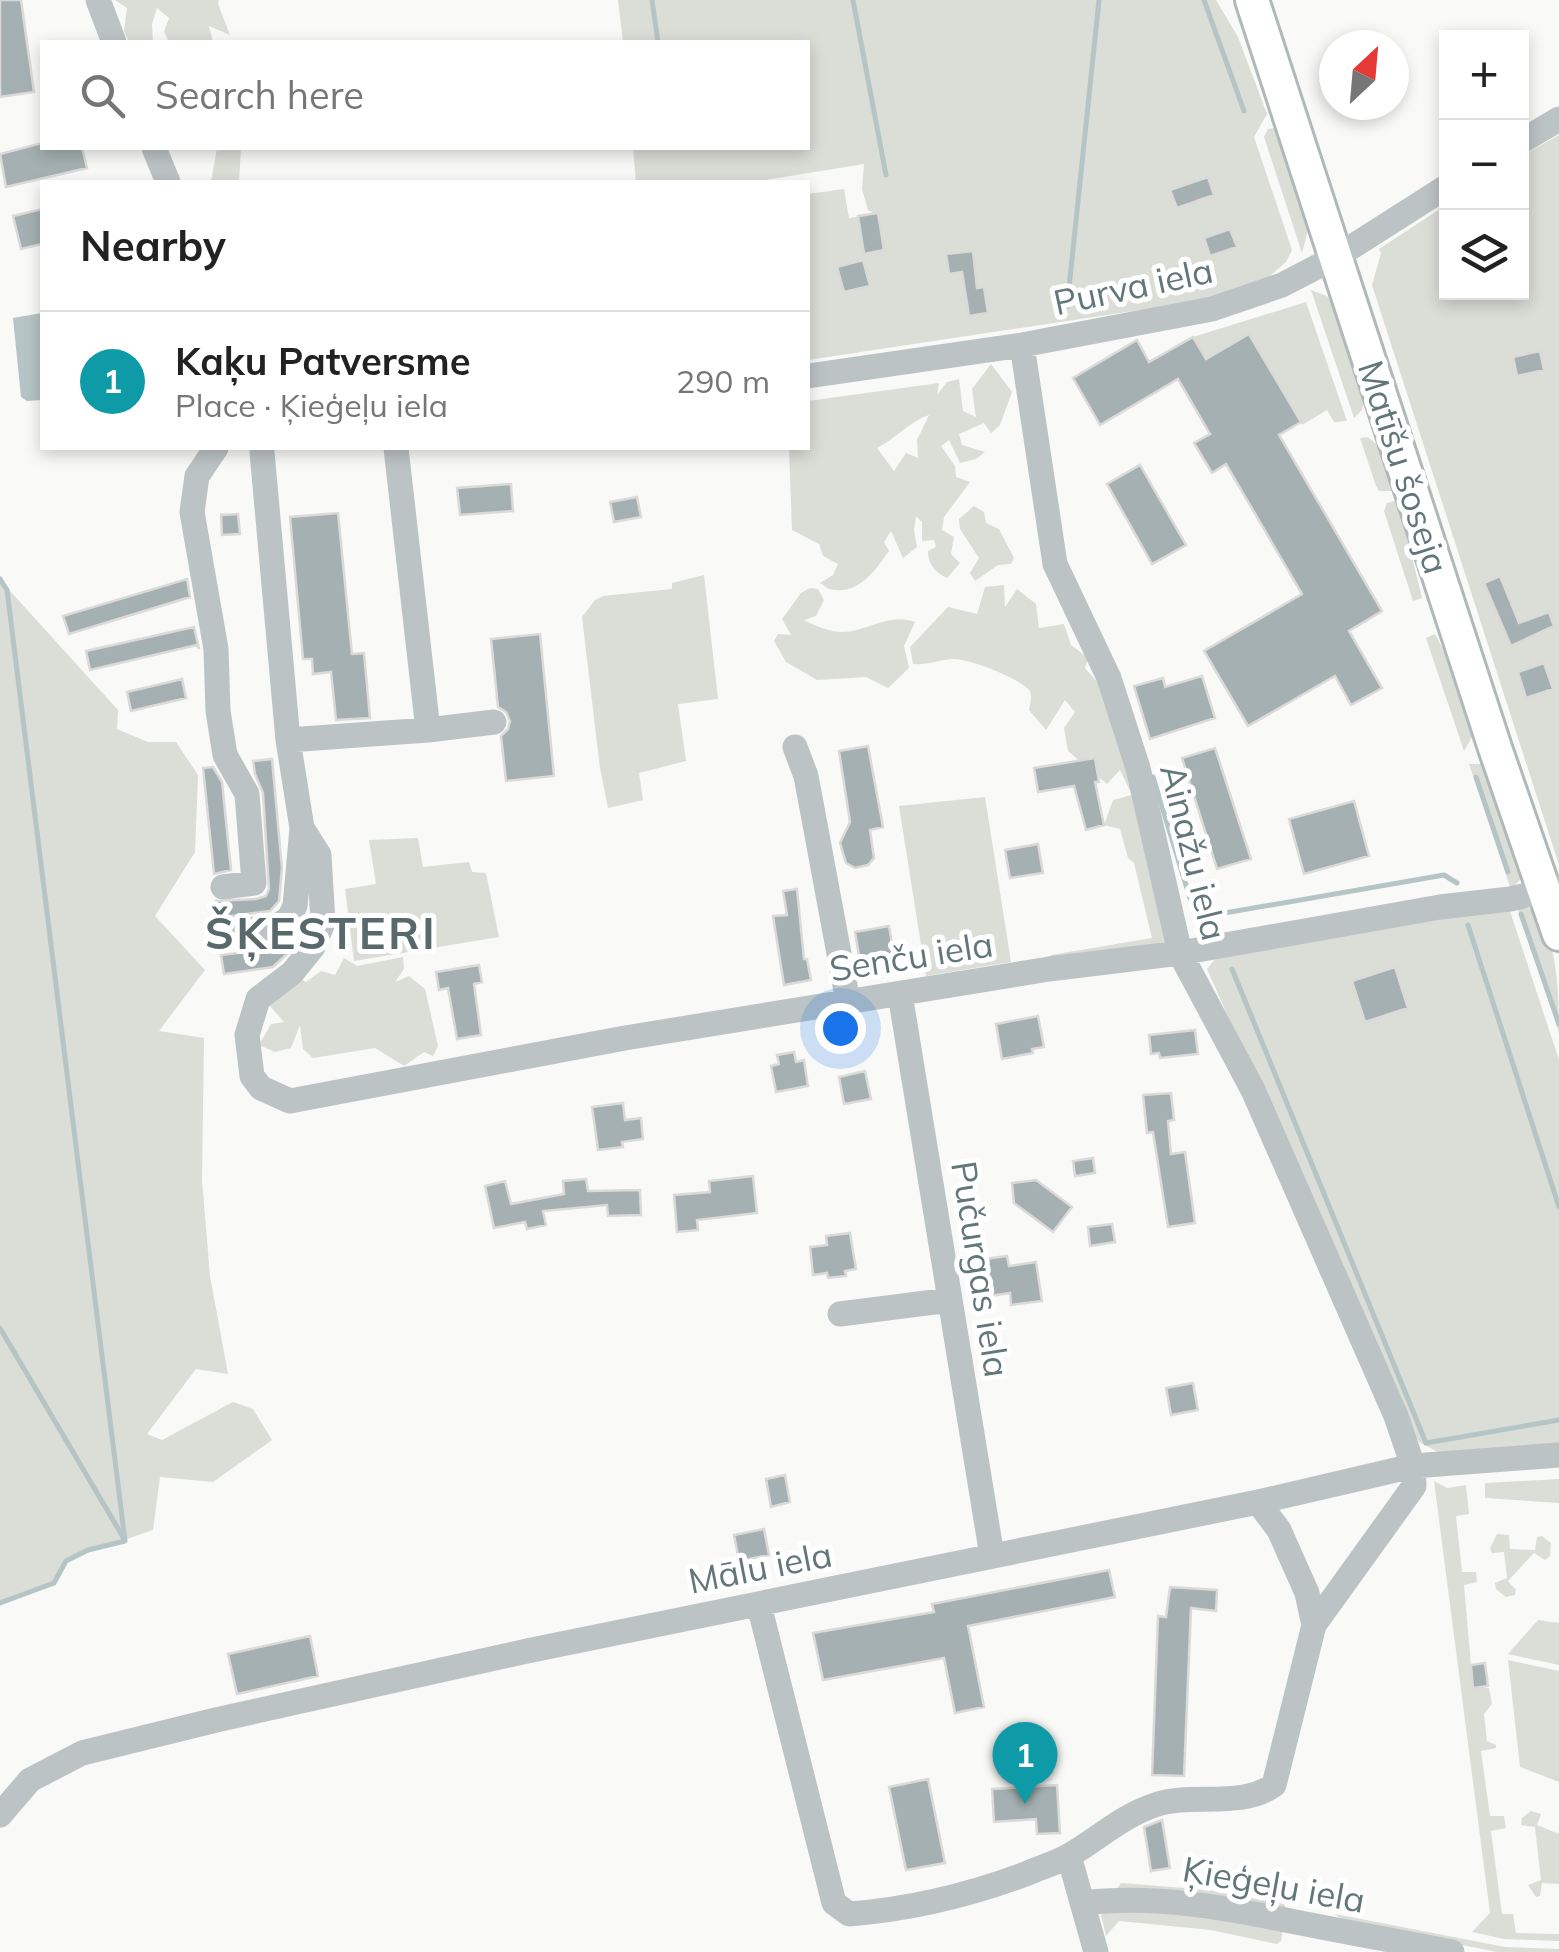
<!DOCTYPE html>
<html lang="en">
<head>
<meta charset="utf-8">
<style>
  :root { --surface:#fff; --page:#f6f6f6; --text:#222; --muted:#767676; --line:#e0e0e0; --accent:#cd434c }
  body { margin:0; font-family:Mulish,sans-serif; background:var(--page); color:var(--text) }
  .controls { position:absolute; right:30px; top:30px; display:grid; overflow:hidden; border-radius:0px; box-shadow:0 5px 15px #0003 }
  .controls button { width:90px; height:90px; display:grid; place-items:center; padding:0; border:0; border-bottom:2px solid var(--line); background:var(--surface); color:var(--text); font:50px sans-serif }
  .compass { position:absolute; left:1319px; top:30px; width:90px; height:90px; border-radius:50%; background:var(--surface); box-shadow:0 5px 15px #0003; rotate:26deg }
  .you { position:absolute; left:840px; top:1028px; width:35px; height:35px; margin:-25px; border:8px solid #fff; border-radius:50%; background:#1a73e8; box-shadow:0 0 0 15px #1a73e833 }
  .badge { display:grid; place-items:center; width:65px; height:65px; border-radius:50%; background:var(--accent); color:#fff; font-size:32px; font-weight:700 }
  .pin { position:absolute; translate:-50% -82px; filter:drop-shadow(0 2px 5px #0008) }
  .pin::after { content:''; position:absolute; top:52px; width:35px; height:30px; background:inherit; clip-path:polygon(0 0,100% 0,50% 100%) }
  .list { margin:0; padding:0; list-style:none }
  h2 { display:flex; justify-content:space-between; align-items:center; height:130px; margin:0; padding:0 40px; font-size:42px }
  h2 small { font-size:32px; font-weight:400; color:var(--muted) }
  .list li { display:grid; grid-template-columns:65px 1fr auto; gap:30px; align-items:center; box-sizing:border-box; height:140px; padding:0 40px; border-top:2px solid var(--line) }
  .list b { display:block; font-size:38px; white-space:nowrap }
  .list p { margin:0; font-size:32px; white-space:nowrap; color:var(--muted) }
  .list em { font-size:32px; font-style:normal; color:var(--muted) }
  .icon { flex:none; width:55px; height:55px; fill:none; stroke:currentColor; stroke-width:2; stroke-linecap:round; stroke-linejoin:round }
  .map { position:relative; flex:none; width:1559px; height:1952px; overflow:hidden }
  .search { position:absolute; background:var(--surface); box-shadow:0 5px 15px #0003; left:40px; top:40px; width:770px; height:110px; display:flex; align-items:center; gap:25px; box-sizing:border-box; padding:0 35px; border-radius:0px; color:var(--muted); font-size:38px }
  .panel { position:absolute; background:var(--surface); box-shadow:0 5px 15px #0003; left:40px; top:180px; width:770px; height:270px; border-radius:0px }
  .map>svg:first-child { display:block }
</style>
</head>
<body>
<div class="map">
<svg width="1559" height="1952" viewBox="0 0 1559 1952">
  <rect width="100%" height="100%" fill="#f9f9f7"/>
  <path fill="#dbddd7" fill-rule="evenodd" d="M115,0H219L218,4L230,35L209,26L213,42H169L164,32L169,18L157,8L152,24L153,42H129L124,31L127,8Z
    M618,0H1216L1238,37L1267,114L1254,137L1292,250L1286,262L1269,277L1206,300L808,360V194L844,189L849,218L875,214L868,210L862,189L864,164L752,182H636L633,148H808V42H623Z
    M1276,128L1309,226L1302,253L1264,137L1268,129Z
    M1559,135V865L1372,285L1381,253L1379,249L1446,205V292H1522V156Z
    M217,148H241L239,182H211Z
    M1311,290L1327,296L1337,310L1365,394L1362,410L1354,418Z
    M1306,302L1347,421L1334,422L1327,410L1302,425L1249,334L1206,359L1193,337Z
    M991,364L1012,392L1000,425L991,433L984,423L959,434L962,445L985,452L976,459L960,463L949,440L941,446L955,466L956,477L970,482L944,517L942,530L954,537L951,554L960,563L947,578C935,572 928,565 928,551L936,547L934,540L922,541V522L916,516L914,530L917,547L903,558L891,531L884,542L889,551C874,572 858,596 829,589L820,583L833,575L838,564L823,556L819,544L792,530L789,448H808V401L939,383L937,395L947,382L959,379L963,411L976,417L972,389ZM929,415L917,440L918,458L906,453L894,471L877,448C895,439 910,421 929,415Z
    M1368,437L1381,448L1395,491H1379L1376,486L1360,438Z
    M1398,500L1422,598L1413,601L1384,511L1387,503Z
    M974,506L984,512L986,523L999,529L1014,558L1011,564L998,565L975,581L970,573L979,558L960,529L959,519Z
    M704,575L718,699L678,704L686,761L639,773L643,800L608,808L600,768L582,617L595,600L603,596L672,589V583Z
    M0,580L118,710L117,729L148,742H176L198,775L195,852L155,916L205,970L159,1031L204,1038L202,1180L210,1276L228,1374L196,1369L147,1434L162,1440L233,1402L253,1409L272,1440L213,1482L160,1477L153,1530L66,1560L54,1583L0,1603Z
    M1004,585L1005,607L1017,589L1036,604L1039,628L1064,624L1071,645L1088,658L1085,668L1105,691L1178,928L1158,967L1041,979L1051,955L1152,938L1134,863L1128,858L1120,829L1104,825L1113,800L1132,795L1120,770L1107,784L1068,751L1064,728L1075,712L1065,700L1046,730L1029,710C1030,702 1034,694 1027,688C1016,677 968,658 952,659C938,660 929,665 913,664L910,647L948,607L977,614L985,587Z
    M810,588L818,589L824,600L816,616L804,620C816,626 829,632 843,632C865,632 890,612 915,622L904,646L909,668L888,688L866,677L817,680L786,662L774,641L778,634L791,635L782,619L801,593Z
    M1435,634L1458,678L1475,732L1464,751L1426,638Z
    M1469,764H1482L1490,769L1524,875L1511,890Z
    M985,797L1011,962L926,976L899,806Z
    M418,838L423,867L469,862L472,872L486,873L499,937L354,961L345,889L376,884L369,840Z
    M1525,906C1559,922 1559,999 1559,1033L1517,907Z
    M1509,908L1559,1060V1444L1440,1453L1419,1442L1411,1431L1207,969L1215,959L1227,953Z
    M403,957L404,969L395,982L409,976L425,989L438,1046L433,1056L424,1052L404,1066L375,1048L313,1058L303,1049L300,1025L291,1048L275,1052L259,1045L271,1024L284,1022L270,1006L279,989L298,977L306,982L321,971L335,975L344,958L357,966Z
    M1559,1479V1503L1485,1498V1483Z
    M1434,1481L1447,1488L1466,1485L1469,1514L1456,1516L1462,1572H1476L1477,1582L1464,1585L1473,1688H1489L1492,1704L1484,1714L1487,1741L1496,1745V1748L1481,1751L1490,1816H1504L1506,1828L1491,1831L1502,1914H1513L1516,1933L1559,1934V1941L1504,1939L1472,1932L1490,1913Z
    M1497,1534L1509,1535L1510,1549L1535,1550L1537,1537L1542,1536L1551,1543L1550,1556L1545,1560L1534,1553L1508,1581L1516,1590L1515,1595L1506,1597L1496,1589L1495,1583L1507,1578L1504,1552L1492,1553L1490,1548Z
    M1538,1620L1559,1623V1665L1508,1654Z
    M1508,1660L1559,1671V1782L1520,1767Z
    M1531,1811L1541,1814L1537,1825L1559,1834V1884L1542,1883L1540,1896L1536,1897L1528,1885L1541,1880L1535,1827L1521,1825L1522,1818Z
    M1121,1883L1210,1890L1284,1904L1287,1910L1117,1889Z
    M1109,1909H1159L1283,1929L1281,1941L1277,1944L1211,1930L1119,1921L1106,1936L1101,1915Z
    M1335,1914L1505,1947L1559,1949V1952H1497L1343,1921Z"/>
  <path fill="#b5c4c4" d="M42,313V400L27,401L21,397L13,318Z"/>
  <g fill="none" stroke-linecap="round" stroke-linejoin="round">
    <path stroke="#b5c4c4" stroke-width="5" d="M652,0L658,42
      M853,0L886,175
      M1204,0L1244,111
      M1067,307L1099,0
      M0,579L7,590L125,1541
      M1153,777L1196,918L1444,875L1457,883
      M1476,777L1508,872
      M1521,914L1559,1024
      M1468,925L1559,1207
      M1232,969L1426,1443L1559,1420
      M0,1328L123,1537
      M0,1603L54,1583L66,1561L88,1550L125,1541"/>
  </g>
  <path fill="#a4b0b1" stroke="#dbdad9" stroke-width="2.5" d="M0,0H21L34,92L0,97Z
    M42,143V148H82L87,168L6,187L0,154Z
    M1208,177L1214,195L1177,208L1170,190Z
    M42,209V244L21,249L13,216Z
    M878,213L884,250L864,254L858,216Z
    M1230,229L1237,247L1210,256L1204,238Z
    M973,251L977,288L984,287L988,313L969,316L962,272L949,274L946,254Z
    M863,260L870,286L844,292L837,267Z
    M1249,334L1301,422L1279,435L1382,611L1349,631L1382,688L1351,705L1335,676L1248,726L1204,651L1302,594L1226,464L1212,473L1194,443L1210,434L1178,379L1100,425L1073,378L1137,340L1149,362L1193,337L1206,359Z
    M1540,351L1544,370L1517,376L1513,357Z
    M1140,465L1186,545L1152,564L1107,484Z
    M511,484L513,511L460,515L457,488Z
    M637,497L641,517L614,522L610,502Z
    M338,513L352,654L364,653L370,718L336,720L331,672L313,674L312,659H303L290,517Z
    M238,514L240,534L222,535L221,515Z
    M1500,576L1519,623L1549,612L1554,626L1511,646L1484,583Z
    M187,579L190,597L69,634L63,616Z
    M194,627L199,649L197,645L90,670L86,651Z
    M540,634L554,776L506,781L501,736L508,729L510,721L506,712L498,707L491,639Z
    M1544,663L1553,689L1526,698L1518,672Z
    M1202,676L1215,718L1150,739L1134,686L1163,678L1165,687Z
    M182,679L186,698L131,711L127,692Z
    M868,746L883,827L870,830L874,858L868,865L855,868L846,863L840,843L850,822L839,751Z
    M1215,748L1251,859L1217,869L1182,758Z
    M1095,758L1099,782H1095L1104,825L1086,830L1074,786L1038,792L1034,768Z
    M272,759L282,868L279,901L270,911L217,918L216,901L256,899L266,896L269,889L263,793L255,774L253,761Z
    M213,767L222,782L231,870L214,874L203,768Z
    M1354,801L1369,856L1304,874L1289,819Z
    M1038,844L1043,873L1010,878L1005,850Z
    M797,889L804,959H807L811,980L784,985L773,916L787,915L783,891Z
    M889,926L895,962L861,968L855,932Z
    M286,947L287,954L273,967L224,974L221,955Z
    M479,965L482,982L474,984L481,1035L457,1039L448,988L439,990L436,972Z
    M1395,967L1408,1008L1365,1022L1352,981Z
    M1038,1016L1044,1047L1032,1049L1033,1053L1002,1059L996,1024Z
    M1195,1030L1198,1054L1160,1058L1159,1053L1151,1054L1149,1035Z
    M794,1052L796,1062L804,1060L808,1086L776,1092L771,1066L779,1064L777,1055Z
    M865,1071L871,1099L844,1104L839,1077Z
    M1171,1093L1174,1120L1168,1121L1171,1154L1185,1152L1195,1223L1168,1227L1153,1132L1147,1133L1143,1095Z
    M623,1103L625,1120L641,1118L643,1139L622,1142L623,1147L598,1150L592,1107Z
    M1093,1158L1095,1173L1075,1176L1073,1161Z
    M753,1176L757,1213L697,1220L698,1230L677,1232L674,1195L710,1192L709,1181Z
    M586,1179L588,1191L640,1190L641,1215L608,1216L607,1205L543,1211L546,1225L527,1229L525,1222L494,1228L485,1186L505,1181L511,1204L564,1194L563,1181Z
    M1036,1180L1072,1207L1053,1232L1014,1203L1012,1183Z
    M1112,1224L1115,1242L1090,1246L1088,1227Z
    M850,1233L856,1269L845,1271L846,1276L828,1278L827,1273L813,1275L810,1247L827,1245L826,1236Z
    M1007,1256L1009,1266L1036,1262L1042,1301L1011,1305L1010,1293L989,1296L984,1259Z
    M1193,1383L1198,1410L1171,1415L1166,1388Z
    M785,1475L790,1502L771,1507L766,1479Z
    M764,1529L769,1555L739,1561L734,1535Z
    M1109,1570L1115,1597L968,1626L984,1707L955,1713L944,1658L823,1680L813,1633L934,1612L932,1604Z
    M1170,1587L1217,1590L1216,1611L1191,1608L1184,1776L1152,1775L1158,1616L1166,1617Z
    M310,1636L318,1676L237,1694L228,1654Z
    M1485,1663L1488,1686L1473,1688L1471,1665Z
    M928,1779L945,1863L906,1870L889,1787Z
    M1057,1785L1060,1833L1037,1834L1036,1819L994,1822L992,1789Z
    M1162,1820L1170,1868L1151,1871L1144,1827Z"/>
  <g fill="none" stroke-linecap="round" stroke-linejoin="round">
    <g stroke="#b1b8b9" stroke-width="38">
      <path id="major" d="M1252,0L1495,748L1559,934"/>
    </g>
    <path stroke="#bcc3c4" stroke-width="25" d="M98,0L114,42
      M1522,141L1559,119
      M154,148L168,182
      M1022,345L1055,564L1109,678L1138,768L1180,953L1253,1090L1396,1416L1413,1466L1414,1486L1314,1625
      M808,376L1022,345L1212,309L1282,285L1336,257L1446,187
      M216,448L197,476L192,512L216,649L218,711L225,755L247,794L254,883L223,887
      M428,730L494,722
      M288,740L428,730L396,448
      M795,747L806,776L848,1002
      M302,828L319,855L323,923L313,947L292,973L258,999L247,1035L252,1076L261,1088L290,1101L625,1038L1049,969L1180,953L1440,907L1510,899L1558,888
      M225,932L276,927L289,918L295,906L302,828L288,740L262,452
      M900,994L992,1556
      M840,1314L950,1300
      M759,1605L834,1903L849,1914C911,1909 970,1895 1028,1873C1041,1867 1057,1863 1070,1855C1099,1838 1122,1816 1155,1805C1192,1792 1241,1809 1274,1785L1314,1625L1307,1593L1279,1530L1258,1502
      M0,1815L30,1780L82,1753L216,1720L527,1651L1258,1502L1413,1466L1559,1455
      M1069,1856L1096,1952
      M1082,1903C1159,1894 1231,1909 1306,1924C1355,1934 1403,1942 1452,1952"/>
    <use href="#major" stroke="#fff" stroke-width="32"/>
  </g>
  <g text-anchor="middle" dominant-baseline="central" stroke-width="10" stroke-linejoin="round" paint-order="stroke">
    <g font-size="35" fill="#637678" stroke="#fff">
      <text transform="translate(1133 286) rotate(-12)">Purva iela</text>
      <text transform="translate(1404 467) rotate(72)">Matīšu šoseja</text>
      <text transform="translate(1194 852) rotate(76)">Ainažu iela</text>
      <text transform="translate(911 956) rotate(-9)">Senču iela</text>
      <text transform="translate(981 1269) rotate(81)">Pučurgas iela</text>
      <text transform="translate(760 1567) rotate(-11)">Mālu iela</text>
      <text transform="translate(1274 1884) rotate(10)">Ķieģeļu iela</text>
    </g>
    <g font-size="45" font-weight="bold" letter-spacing="2.5" fill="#59686a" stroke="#fff">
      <text x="321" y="932">ŠĶESTERI</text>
    </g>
  </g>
</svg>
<div class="controls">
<button>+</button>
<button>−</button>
<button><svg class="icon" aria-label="layers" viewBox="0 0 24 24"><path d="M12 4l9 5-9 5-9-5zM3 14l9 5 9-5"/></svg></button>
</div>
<svg class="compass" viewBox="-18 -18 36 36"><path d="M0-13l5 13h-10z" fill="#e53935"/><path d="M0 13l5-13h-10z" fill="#767676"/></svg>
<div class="you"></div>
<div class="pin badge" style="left:1025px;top:1804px;background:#0f9aa8">1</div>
<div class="search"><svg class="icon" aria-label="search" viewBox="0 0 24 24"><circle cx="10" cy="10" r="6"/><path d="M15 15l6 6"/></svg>Search here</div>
<section class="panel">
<h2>Nearby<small></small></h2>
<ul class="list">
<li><span class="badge" style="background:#0f9aa8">1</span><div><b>Kaķu Patversme</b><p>Place · Ķieģeļu iela</p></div><em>290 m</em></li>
</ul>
</section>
</div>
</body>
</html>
